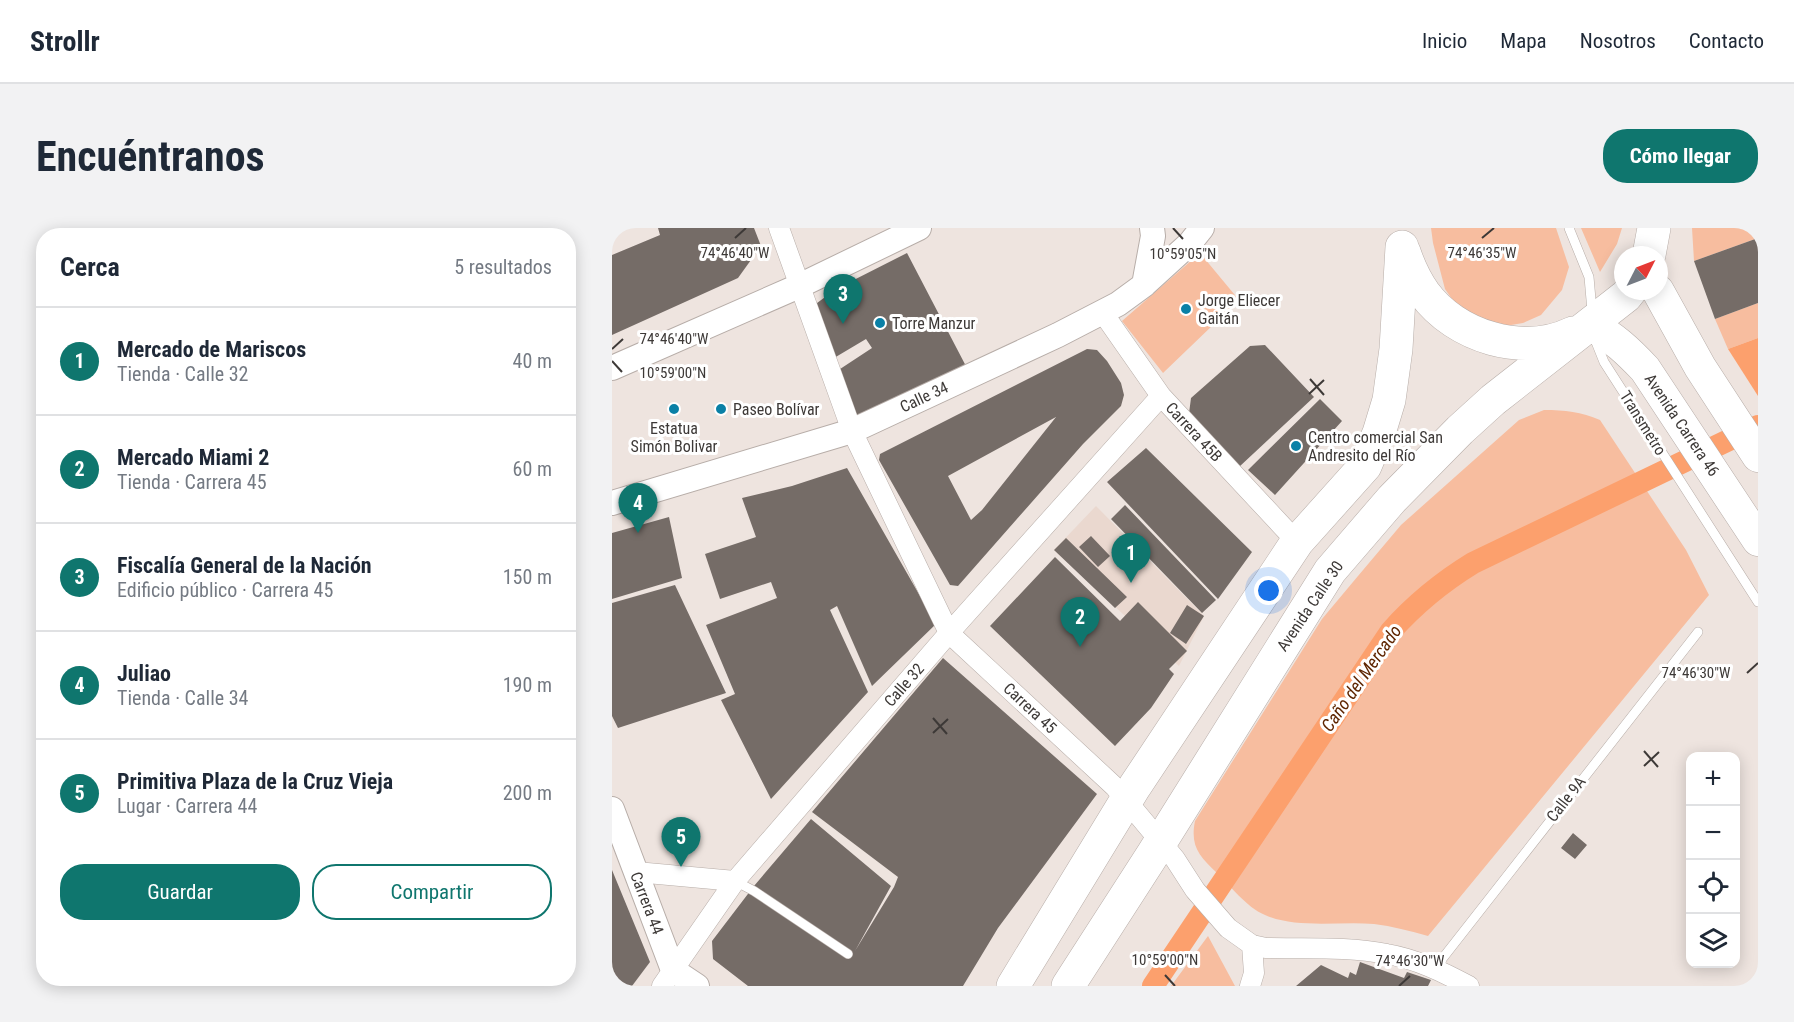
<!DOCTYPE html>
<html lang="es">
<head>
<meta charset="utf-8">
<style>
  :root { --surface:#fff; --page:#f2f2f3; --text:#1f2937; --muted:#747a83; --line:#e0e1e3; --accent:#0f766e }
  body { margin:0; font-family:"Roboto Condensed",sans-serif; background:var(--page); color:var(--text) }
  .controls { position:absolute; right:18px; bottom:18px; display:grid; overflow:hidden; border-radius:12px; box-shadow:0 3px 15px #0003 }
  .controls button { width:54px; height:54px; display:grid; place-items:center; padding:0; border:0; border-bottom:2px solid var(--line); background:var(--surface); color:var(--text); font:30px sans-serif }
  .compass { position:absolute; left:1002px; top:18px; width:54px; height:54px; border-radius:50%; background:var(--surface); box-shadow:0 3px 15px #0003; rotate:48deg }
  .you { position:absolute; left:657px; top:363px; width:21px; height:21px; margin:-15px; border:4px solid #fff; border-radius:50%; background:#1a73e8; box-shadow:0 0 0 9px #1a73e833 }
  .badge { display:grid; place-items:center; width:39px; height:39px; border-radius:50%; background:var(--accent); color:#fff; font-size:20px; font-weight:700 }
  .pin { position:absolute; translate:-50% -50px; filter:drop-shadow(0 2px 3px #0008) }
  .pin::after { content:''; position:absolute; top:32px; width:21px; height:18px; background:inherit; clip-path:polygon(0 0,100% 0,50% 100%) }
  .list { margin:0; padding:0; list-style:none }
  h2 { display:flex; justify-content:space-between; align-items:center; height:78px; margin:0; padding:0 24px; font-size:26px }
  h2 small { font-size:20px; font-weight:400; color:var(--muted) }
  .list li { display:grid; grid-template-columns:39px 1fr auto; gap:18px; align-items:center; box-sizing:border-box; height:108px; padding:0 24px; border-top:2px solid var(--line) }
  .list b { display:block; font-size:22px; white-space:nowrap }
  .list p { margin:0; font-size:20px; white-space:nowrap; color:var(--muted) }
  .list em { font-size:20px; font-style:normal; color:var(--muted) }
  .actions { display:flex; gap:12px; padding:18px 24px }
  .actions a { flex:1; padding:14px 0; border:2px solid var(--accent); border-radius:24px; text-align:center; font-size:21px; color:var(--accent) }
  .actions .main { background:var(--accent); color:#fff }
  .icon { flex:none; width:33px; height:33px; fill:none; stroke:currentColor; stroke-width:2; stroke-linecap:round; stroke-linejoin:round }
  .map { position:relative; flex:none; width:1146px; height:758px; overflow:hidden; border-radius:24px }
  header { display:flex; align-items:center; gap:36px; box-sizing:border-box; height:84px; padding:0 30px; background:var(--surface); border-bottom:2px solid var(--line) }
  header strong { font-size:28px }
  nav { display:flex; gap:33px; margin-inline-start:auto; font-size:21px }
  .intro { display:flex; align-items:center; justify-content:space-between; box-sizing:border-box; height:144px; padding:0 36px }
  h1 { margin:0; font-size:42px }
  .button { padding:15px 27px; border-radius:24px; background:var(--accent); color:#fff; font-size:21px; font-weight:700 }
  main { display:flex; gap:36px; padding:0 36px }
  aside { flex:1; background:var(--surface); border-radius:24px; box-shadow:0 3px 15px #0003 }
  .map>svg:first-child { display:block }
</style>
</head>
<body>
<header>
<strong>Strollr</strong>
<nav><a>Inicio</a><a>Mapa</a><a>Nosotros</a><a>Contacto</a></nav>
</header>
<div class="intro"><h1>Encuéntranos</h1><a class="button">Cómo llegar</a></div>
<main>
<aside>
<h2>Cerca<small>5 resultados</small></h2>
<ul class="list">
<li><span class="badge">1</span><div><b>Mercado de Mariscos</b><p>Tienda · Calle 32</p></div><em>40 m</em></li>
<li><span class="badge">2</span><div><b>Mercado Miami 2</b><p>Tienda · Carrera 45</p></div><em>60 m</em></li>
<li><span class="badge">3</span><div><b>Fiscalía General de la Nación</b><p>Edificio público · Carrera 45</p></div><em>150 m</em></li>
<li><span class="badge">4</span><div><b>Juliao</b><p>Tienda · Calle 34</p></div><em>190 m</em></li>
<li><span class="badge">5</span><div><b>Primitiva Plaza de la Cruz Vieja</b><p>Lugar · Carrera 44</p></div><em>200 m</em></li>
</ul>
<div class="actions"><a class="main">Guardar</a><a>Compartir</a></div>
</aside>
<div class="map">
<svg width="1146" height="758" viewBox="0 0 1146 758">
  <rect width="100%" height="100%" fill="#eee4df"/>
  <path fill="#ead8cf" d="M484,278L592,388L567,438L442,322Z"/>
  <path fill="#f7bd9f" d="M819,0H944L957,39L950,62L929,87L911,95L893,98L878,97L844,77L833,61L821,15Z
    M969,0H1010L1005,16L988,44Z
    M1080,0H1146V10L1082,33Z
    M588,25L627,72L551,145L510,93Z
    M1146,75V110L1116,121L1103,91Z
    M932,182C953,182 969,184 988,192L1074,322L1097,367L816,708C798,703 780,698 762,696C728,693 684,701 653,687C634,679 619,658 605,645C587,628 578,618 583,593L710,391L746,348L789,297L907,192Z
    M596,708L623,758H559Z"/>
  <path fill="#fca06d" d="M1146,110V168L1116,121Z"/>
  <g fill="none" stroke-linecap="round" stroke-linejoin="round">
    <path stroke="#fca06d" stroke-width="22" d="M541,758L779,403C804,375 830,354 861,335L1146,198"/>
  </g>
  <path fill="#756c67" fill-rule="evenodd" d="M46,0H142L149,18L126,50L0,107V27L48,7Z
    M1146,10V75L1103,91L1082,33Z
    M295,25L356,142L239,192L222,145L260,120L254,111L217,133L201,78L224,61Z
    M653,117L702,169L627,239L576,193L579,170L638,118Z
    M475,121L485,122L495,133L509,155L512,167L509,178L471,216L346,358L338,357L267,232L268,226ZM444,189L370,282L359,292L336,248Z
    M708,171L730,193L663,267L636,242Z
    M534,220L640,324L606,371L495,254Z
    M235,240L324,396L260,458L225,378L218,382L256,464L159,571L109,472L123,466L94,397L165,370L159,354L108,371L93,326L144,309L130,270L180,258Z
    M513,277L604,372L590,385L499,291Z
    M57,289L70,350L0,371V305Z
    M479,308L498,328L486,339L467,319Z
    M454,310L515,369L503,380L442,322Z
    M443,329L508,393L526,374L575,423L557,441L562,446L539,480L503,518L378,398Z
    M63,357L114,465L6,500L0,488V375Z
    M575,377L592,388L574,416L558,405Z
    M331,430L485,566L386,700L351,758H136L101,731L100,713L142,658L199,591L279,658L243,723L282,659L286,649L200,584Z
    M961,605L975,617L963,631L949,620Z
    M0,642L38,734L20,758H0Z
    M748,734L792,750L795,744L819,752L816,758H684L709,737L736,750L738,744L744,747Z"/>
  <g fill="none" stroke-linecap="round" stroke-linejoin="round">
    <g stroke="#b7ada8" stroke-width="10">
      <path id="service" d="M957,0L977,49L980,83
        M982,109L992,134L1146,374
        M123,653L142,663L236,726
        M823,740L1086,404"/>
    </g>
    <g stroke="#b7ada8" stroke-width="21">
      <path id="minor" d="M167,0L240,203L337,405L503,559L563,631L583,662L616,700L640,717L654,720C694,721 736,718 775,726C804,731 831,744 857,758
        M491,85L549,168L685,314
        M24,644L123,653
        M50,758L123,653L337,405L549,168
        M638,758L642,745L640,717"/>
    </g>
    <g stroke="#b7ada8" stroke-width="26">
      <path id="tertiary" d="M532,57L541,8L540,0
        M0,140L187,58L307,0
        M0,275L240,203L446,107L506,76L532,57L578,15L590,0
        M0,581L61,742L85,758"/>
    </g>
    <g stroke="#b7ada8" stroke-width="33">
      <path id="primary" d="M1046,63L1088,139L1146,228
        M979,97C1001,109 1016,123 1033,141L1146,312"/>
    </g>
    <g stroke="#b7ada8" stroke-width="34">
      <path id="trunk" d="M792,24C797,39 803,52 812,65C844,109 911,129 961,105
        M1037,27L1042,0
        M401,758L523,558L685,314L753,238L767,205L777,172L784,121L790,19
        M456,758L541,626L718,343L780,271L848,202L881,172L1014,68L1018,63"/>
    </g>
    <use href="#service" stroke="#fff" stroke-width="9"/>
    <use href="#minor" stroke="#fff" stroke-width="20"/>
    <use href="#tertiary" stroke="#fff" stroke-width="24"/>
    <use href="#primary" stroke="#fff" stroke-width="32"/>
    <use href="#trunk" stroke="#fff" stroke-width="33"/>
  </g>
  <path fill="none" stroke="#3d3937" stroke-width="2" d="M561,0L571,11M123,10L134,0M870,10L882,0M0,121L11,111M0,133L10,144M698,151L712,167M697,166L712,152M1135,445L1146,435M321,490L335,506M321,505L336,491M1032,523L1046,539M1032,538L1047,524M553,747L563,758M787,758L798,748"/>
  <g fill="#0a80a6" stroke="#fff" stroke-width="2">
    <circle cx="574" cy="81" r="6"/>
    <circle cx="268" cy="95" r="6"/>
    <circle cx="62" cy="181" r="6"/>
    <circle cx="109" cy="181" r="6"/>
    <circle cx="684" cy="218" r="6"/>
  </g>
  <g text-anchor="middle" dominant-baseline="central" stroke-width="6" stroke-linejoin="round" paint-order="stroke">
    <g font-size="16" fill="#3d3937" stroke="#fff" text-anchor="start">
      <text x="586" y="72">Jorge Eliecer<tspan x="586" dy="18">Gaitán</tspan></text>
      <text x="280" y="95">Torre Manzur</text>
      <text x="121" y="181">Paseo Bolívar</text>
      <text x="62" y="200" text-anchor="middle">Estatua<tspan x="62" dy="18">Simón Bolivar</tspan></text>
      <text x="696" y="209">Centro comercial San<tspan x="696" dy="18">Andresito del Río</tspan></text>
    </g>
    <g font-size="16" fill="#3d3937" stroke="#fff">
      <text transform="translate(312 169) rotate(-25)">Calle 34</text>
      <text transform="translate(1031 195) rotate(58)">Transmetro</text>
      <text transform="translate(1070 197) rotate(56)">Avenida Carrera 46</text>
      <text transform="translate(582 204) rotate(47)">Carrera 45B</text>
      <text transform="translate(698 378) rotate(-56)">Avenida Calle 30</text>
      <text transform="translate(292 457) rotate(-49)">Calle 32</text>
      <text transform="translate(418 480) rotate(43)">Carrera 45</text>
      <text transform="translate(954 571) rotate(-52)">Calle 9A</text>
      <text transform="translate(35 675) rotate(69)">Carrera 44</text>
    </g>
    <g font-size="18" font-style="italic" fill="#5e2500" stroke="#fff">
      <text transform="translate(749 450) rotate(-55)">Caño del Mercado</text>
    </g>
  </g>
  <g font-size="15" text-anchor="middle" fill="#3d3937" stroke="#fff" stroke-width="6" stroke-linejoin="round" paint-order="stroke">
    <text x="123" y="30">74°46'40"W</text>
    <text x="870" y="30">74°46'35"W</text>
    <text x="571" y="31">10°59'05"N</text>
    <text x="62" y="116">74°46'40"W</text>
    <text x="61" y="150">10°59'00"N</text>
    <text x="1084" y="450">74°46'30"W</text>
    <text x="553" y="737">10°59'00"N</text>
    <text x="798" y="738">74°46'30"W</text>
  </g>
</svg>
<div class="controls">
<button>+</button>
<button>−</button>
<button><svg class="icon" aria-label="locate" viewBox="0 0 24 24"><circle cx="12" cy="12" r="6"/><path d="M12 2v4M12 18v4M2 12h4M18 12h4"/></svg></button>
<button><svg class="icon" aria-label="layers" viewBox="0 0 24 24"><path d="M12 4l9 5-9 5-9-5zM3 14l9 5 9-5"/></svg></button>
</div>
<svg class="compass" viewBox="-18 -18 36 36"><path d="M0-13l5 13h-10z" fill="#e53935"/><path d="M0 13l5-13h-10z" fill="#747a83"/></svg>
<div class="you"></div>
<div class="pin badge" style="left:519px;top:355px">1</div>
<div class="pin badge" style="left:468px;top:419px">2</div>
<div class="pin badge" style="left:231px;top:96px">3</div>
<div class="pin badge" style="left:26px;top:305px">4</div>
<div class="pin badge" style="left:69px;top:639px">5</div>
</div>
</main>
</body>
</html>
